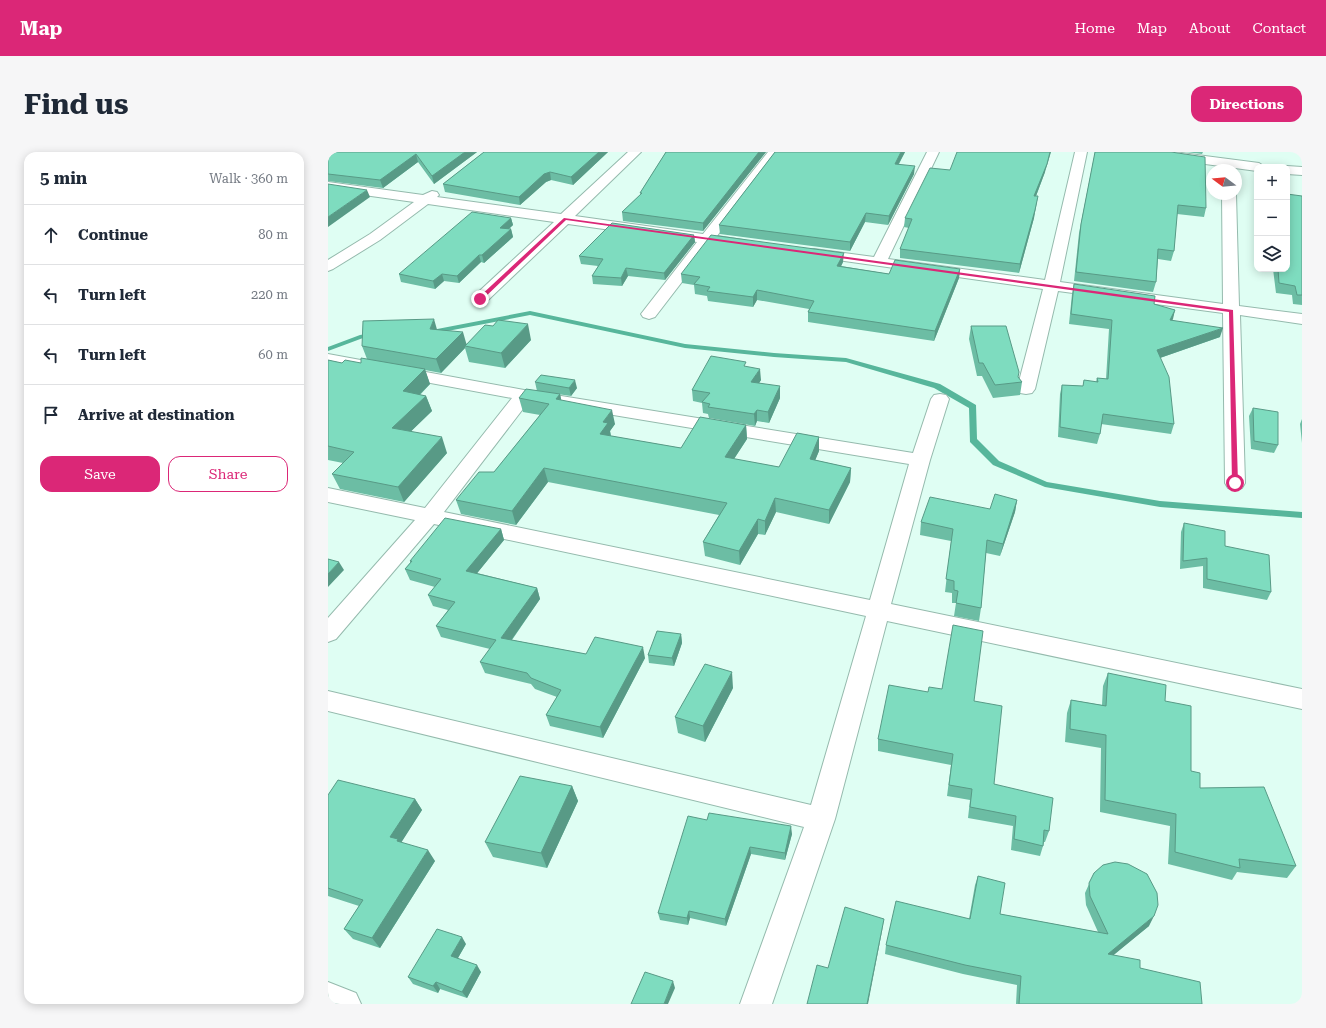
<!DOCTYPE html>
<html lang="en">
<head>
<meta charset="utf-8">
<style>
  :root { --surface:#fff; --page:#f6f6f7; --text:#1f2937; --muted:#747a83; --line:#e0e1e3; --accent:#db2777 }
  body { margin:0; font-family:"Roboto Serif",serif; background:var(--page); color:var(--text) }
  .controls { position:absolute; right:12px; top:12px; display:grid; overflow:hidden; border-radius:8px; box-shadow:0 2px 10px #0003 }
  .controls button { width:36px; height:36px; display:grid; place-items:center; padding:0; border:0; border-bottom:1px solid var(--line); background:var(--surface); color:var(--text); font:20px sans-serif }
  .compass { position:absolute; left:878px; top:12px; width:36px; height:36px; border-radius:50%; background:var(--surface); box-shadow:0 2px 10px #0003; rotate:286deg }
  .stop { position:absolute; width:12px; height:12px; margin:-9px; border:3px solid #db2777; border-radius:50%; background:#fff }
  .stop.end { background:#db2777; border-color:#fff; box-shadow:0 1px 4px #0008 }
  .list { margin:0; padding:0; list-style:none }
  h2 { display:flex; justify-content:space-between; align-items:center; height:52px; margin:0; padding:0 16px; font-size:17px }
  h2 small { font-size:13px; font-weight:400; color:var(--muted) }
  .list li { display:grid; grid-template-columns:26px 1fr auto; gap:12px; align-items:center; box-sizing:border-box; height:60px; padding:0 16px; border-top:1px solid var(--line) }
  .list b { display:block; font-size:15px; white-space:nowrap }
  .list em { font-size:13px; font-style:normal; color:var(--muted) }
  .actions { display:flex; gap:8px; padding:12px 16px }
  .actions a { flex:1; padding:9px 0; border:1px solid var(--accent); border-radius:12px; text-align:center; font-size:14px; color:var(--accent) }
  .actions .main { background:var(--accent); color:#fff }
  .icon { flex:none; width:22px; height:22px; fill:none; stroke:currentColor; stroke-width:2; stroke-linecap:round; stroke-linejoin:round }
  .map { position:relative; flex:none; width:974px; height:852px; overflow:hidden; border-radius:12px }
  header { display:flex; align-items:center; gap:24px; box-sizing:border-box; height:56px; padding:0 20px; background:var(--accent); color:#fff }
  header strong { font-size:19px }
  nav { display:flex; gap:22px; margin-inline-start:auto; font-size:14px }
  .intro { display:flex; align-items:center; justify-content:space-between; box-sizing:border-box; height:96px; padding:0 24px }
  h1 { margin:0; font-size:28px }
  .button { padding:10px 18px; border-radius:12px; background:var(--accent); color:#fff; font-size:14px; font-weight:700 }
  main { display:flex; gap:24px; padding:0 24px }
  aside { flex:1; background:var(--surface); border-radius:12px; box-shadow:0 2px 10px #0003 }
  .map>svg:first-child { display:block }
</style>
</head>
<body>
<header>
<strong>Map</strong>
<nav><a>Home</a><a>Map</a><a>About</a><a>Contact</a></nav>
</header>
<div class="intro"><h1>Find us</h1><a class="button">Directions</a></div>
<main>
<aside>
<h2>5 min<small>Walk · 360 m</small></h2>
<ul class="list">
<li><svg class="icon" aria-label="ahead" viewBox="0 0 24 24"><path d="M12 20V5M6 11l6-6 6 6"/></svg><div><b>Continue</b></div><em>80 m</em></li>
<li><svg class="icon" aria-label="left" viewBox="0 0 24 24"><path d="M17 20v-9H6M10 6l-5 5 5 5"/></svg><div><b>Turn left</b></div><em>220 m</em></li>
<li><svg class="icon" aria-label="left" viewBox="0 0 24 24"><path d="M17 20v-9H6M10 6l-5 5 5 5"/></svg><div><b>Turn left</b></div><em>60 m</em></li>
<li><svg class="icon" aria-label="arrive" viewBox="0 0 24 24"><path d="M6 21V4h12l-3 4 3 4H6"/></svg><div><b>Arrive at destination</b></div></li>
</ul>
<div class="actions"><a class="main">Save</a><a>Share</a></div>
</aside>
<div class="map">
<svg width="974" height="852" viewBox="0 0 974 852">
  <rect width="100%" height="100%" fill="#dffef3"/>
  <g fill="none" stroke-linecap="round" stroke-linejoin="round">
    <path fill="#57b69b" fill-rule="evenodd" d="M202,159L357,192L446,201L518,206L612,232L648,253L649,287L671,309L719,330L832,349L974,360V366L832,355L717,335L665,313L642,290L641,256L606,236L518,210L446,205L357,196L202,163L104,182L101,180L104,178Z
      M45,181L48,183L47,184L35,186L0,199V195L32,183Z"/>
    <g stroke="#95baad" stroke-width="2">
      <path id="minor" d="M300,0H313L247,64L375,82L440,0H452L389,84L415,88L417,91L415,94L410,95L383,92L327,165L321,167L315,165L313,162L369,90L240,72L158,150H146L144,147L146,144L226,70L100,52L52,88L5,117L0,119V108L42,82L86,50L0,38V30L95,43L104,39L109,40L111,43L109,45L233,62Z
        M599,0H611L560,107L717,128L747,0H759L732,130L895,152L894,42H908L911,154L974,162V172L912,163L917,331L914,336L907,337L900,336L897,331L895,161L730,139L707,237L704,241L698,242L692,241L689,237L715,137L481,104L479,101L481,98L486,97L546,105Z
        M812,0H846L931,11L937,15H929V19L818,4Z
        M959,14L974,15V23L959,22V15H955Z
        M0,202L196,238L585,301L603,247L606,243L612,242L618,243L621,247L602,308L563,452L974,537V557L559,469L507,667L444,852H412L476,675L0,559V539L483,653L538,464L106,372L8,487L0,490V466L87,368L0,350V336L97,356L184,246L0,212ZM201,249L581,312L542,448L116,360Z
        M0,830L28,841L33,852H0Z"/>
    </g>
    <use href="#minor" fill="#fff" fill-rule="evenodd"/>
  </g>
  <path fill="#6cbda4" d="M0,0H149L106,32L90,10L55,36L0,29Z
    M156,0H280L245,33L223,28L218,30L192,53L117,40L115,32Z
    M338,0H438L375,79L295,69L294,60L313,42L312,41Z
    M447,0H577L571,12L586,22L560,73L537,70L522,99L392,82L391,73Z
    M767,0L878,56L876,65L849,62L846,99L843,109L830,107L828,130L825,140L746,129L751,81Z
    M858,0H875L874,2Z
    M622,18L717,20L708,44L706,66L691,121L572,106V97L581,76L576,75L577,66Z
    M974,44V153L965,152L964,143L948,141L945,117H959Z
    M183,66L185,73L181,77H183L185,85L156,111L153,110L131,131L116,129L107,137L73,130L71,122Z
    M366,83L367,90L337,128L300,124L294,134L265,132L264,124L270,114L253,112L251,104Z
    M515,110L513,114L561,122L632,117L631,126L606,189L480,170V160L481,157L429,148L425,155L380,149L379,144L367,142L366,133L354,131L353,122Z
    M746,132L847,158L844,168L892,185L832,206L846,272L843,282L773,272L772,282L769,292L730,285L732,242L734,233L755,234L756,228L768,230L769,226L778,227L781,177L741,172L744,142Z
    M643,174L690,225L694,230L692,243L665,246L654,224H649L641,187Z
    M109,178L139,192L203,188L177,216L141,210L137,196L113,221L97,218L102,232L92,243L98,244L104,259L82,280L119,301L76,350L12,337L4,322L15,311L0,308V208L14,211H33L39,207L34,194Z
    M419,215L433,228L431,231L452,246L441,271L429,269L427,274L381,266L380,262L375,261L374,251L365,249L364,238Z
    M207,230L249,236L243,244L209,239Z
    M232,242L233,248L287,272L282,279L283,284L353,296L418,273L419,287L406,307L451,315L491,285V299L487,308L523,316L522,330L501,372L448,360L437,383L430,382L412,413L377,404L375,390L391,363L220,330L188,373L133,362L128,348L166,320L212,263L195,260L191,246Z
    M925,256L950,293L946,301L923,297L921,264Z
    M974,267V291L972,272Z
    M689,348L687,360L672,404L658,401L653,456L651,469L626,464L628,451H624V441L617,440L623,389L592,383L593,370L662,357Z
    M856,371L897,394L943,440L939,448L875,436V414L852,417L853,380Z
    M173,377L176,388L149,421L209,436L212,447L184,488L258,502L317,506L275,586L222,574L218,563L229,545L207,537L203,532L157,521L152,510L162,497L113,485L108,474L120,458L105,454L100,443L107,435L82,428L77,417L82,411V409Z
    M353,482L354,491L346,514L321,511L320,503Z
    M780,521L837,549L863,619L872,636L968,714L959,726L909,720L904,728L840,712L842,674L772,660L773,596L737,590L739,561L743,548L774,553L775,534Z
    M405,536L377,590L350,581L347,565Z
    M646,549L666,632L721,679L717,690H716L715,694L712,704L683,698L685,674L640,666L642,648L619,644L623,613L550,599V587Z
    M244,634L250,649L219,716L165,705L157,690Z
    M0,643L87,647L94,658L73,690L107,709L52,796L25,787L16,777L31,754L0,744Z
    M379,668L464,682L457,708L423,702L398,774L362,766L360,773L332,768L330,761Z
    M766,721L821,774L785,803L812,816L874,852H688L689,833L635,822L557,802L558,793L641,767L647,733L650,724L672,762L770,780L758,753L757,741Z
    M138,792L130,806L153,820L139,846L112,837L110,841L85,832L80,825Z"/>
  <path fill="#589a86" d="M137,0H149L106,32L104,24Z
    M271,0H280L245,33L243,25Z
    M431,0H438L375,79V71Z
    M573,0H577L566,20L567,12Z
    M722,0H723L717,20L705,52L706,44Z
    M88,2L90,10L55,36L52,28Z
    M587,14L586,22L560,73L561,64Z
    M222,20L223,28L218,30L192,53L191,45L216,22Z
    M39,38L42,45L0,75V65Z
    M710,44L706,66L691,121L692,112Z
    M538,61L537,70L522,99V90Z
    M183,66L185,73L174,83L172,76Z
    M183,77L185,85L156,111L154,103Z
    M366,83L367,90L337,128L336,121Z
    M516,101L515,110L509,123V114Z
    M151,103L153,110L131,131L129,124Z
    M298,116L300,124L294,134L293,126Z
    M632,117L631,126L606,189L607,179Z
    M114,122L116,129L107,137L105,129Z
    M429,138V148L425,155V145Z
    M847,158L845,167L839,177L842,168Z
    M106,167L110,181L102,177Z
    M200,172L203,188L177,216L173,201Z
    M895,176L892,185L826,208L829,198Z
    M135,180L139,194H137V196L113,221L108,207Z
    M97,217L102,232L80,254L75,239Z
    M432,217L433,228L424,242L423,230Z
    M247,228L249,236L243,244L241,236Z
    M452,234V246L441,271L440,260Z
    M232,242L235,256L228,247Z
    M98,244L104,259L70,292L64,276Z
    M284,258L287,272L282,279L283,285L272,282L275,270Z
    M429,258V269L427,274L426,262Z
    M418,273L419,287L398,319L397,305Z
    M114,285L119,301L76,350L70,335Z
    M491,285V299L482,321V307Z
    M216,316L220,330L188,373L184,359Z
    M523,316L522,330L501,372V358Z
    M447,346L448,360L437,383V369Z
    M689,348L687,360L672,404L675,392Z
    M430,367V382L412,413L411,399Z
    M173,377L176,388L142,430L138,419Z
    M11,410L16,418L0,435V422Z
    M209,436L212,447L177,497L173,486Z
    M353,482L354,491L346,514L344,506Z
    M315,495L317,506L275,586L272,575Z
    M404,520L405,536L377,590L375,574Z
    M244,634L250,649L219,716L213,701Z
    M87,647L94,658L73,691L62,685Z
    M463,674L464,682L457,708V701Z
    M422,695L423,702L398,774L397,767Z
    M100,698L107,709L52,796L44,786Z
    M361,759L362,766L360,773L359,766Z
    M826,764L821,774L776,811L780,802Z
    M556,767L554,779L540,852H539Z
    M134,785L138,792L127,811L123,804Z
    M149,813L153,820L139,846L134,840Z
    M345,829L347,836L340,852H336Z
    M108,830L112,837L110,841L105,834Z"/>
  <path fill="#7edcbf" stroke="#589a86" d="M0,0H137L104,24L88,2L52,28L0,22Z
    M156,0H271L243,25L222,20L216,22L191,45L115,32Z
    M338,0H431L375,71L294,60L314,41H312Z
    M447,0H573L567,12L587,14L561,64L538,61L522,90L391,73Z
    M629,0H722L719,12L706,44H710L707,58L692,112L572,97L584,67L577,66L602,16L622,18Z
    M767,0H843L877,5L878,56L850,53L846,99L830,97L828,130L748,120L753,72Z
    M0,32L39,38L0,65Z
    M959,42L974,44V143H969L967,134L951,131L950,117H959Z
    M144,60L183,66L172,76L183,77L154,103H151L129,124L114,122L105,129L71,122Z
    M284,71L366,83L336,121L298,116L293,126L264,124L275,107L251,104Z
    M383,83L516,101L509,114L561,122L567,108L632,117L607,179L480,160L486,149L429,138L425,145L379,139L382,135L366,132L372,125L353,122Z
    M746,132L827,144L826,152L847,158L842,168L895,176L829,198L841,225L846,272L775,262L772,282L732,275L734,233L755,234L756,228L770,230L769,226L780,227L784,168L743,162Z
    M106,167L102,177L135,180L108,207L34,194L35,169Z
    M170,168L200,172L173,201L137,194L157,173L165,174Z
    M643,174H678L691,220L690,225L694,230L667,233L655,211H651Z
    M383,204L418,210L416,214L432,217L423,230L452,234L440,260L429,258L426,262L380,255L382,252L374,250L382,241L364,238Z
    M33,206L97,217L75,239L98,244L64,276L114,285L70,335L4,322L26,300L0,294V208L14,211L17,208L33,211Z
    M213,223L247,228L241,236L207,230Z
    M198,237L232,242L228,247L284,258L275,270L280,271L272,282L353,296L372,265L418,273L397,305L451,315L469,281L491,285L482,307L523,316L501,358L447,346L437,369L430,367L411,399L375,390L399,351L216,316L184,359L128,348L151,320H166L221,252L191,246Z
    M925,256L950,260V293L926,289Z
    M667,342L689,348L675,392L659,388L653,456L628,451L630,439L626,438V429L618,427L625,377L593,370L602,345L662,357Z
    M117,366L173,377L138,419L209,436L173,486L258,502L267,485L315,495L272,575L218,563L233,538L203,526L199,521L152,510L168,488L108,474L127,450L100,443L113,427L77,417L84,409H82Z
    M856,371L897,379V394L941,403L943,440L879,427V406L855,409Z
    M0,407L11,410L0,422Z
    M625,473L655,479L646,549L674,554L666,632L725,646L721,679L716,678L715,694L686,687L688,664L642,655L644,637L621,633L625,602L550,587L561,533L600,540L601,535L614,537Z
    M329,479L353,482L344,506L320,503Z
    M377,512L404,520L375,574L347,565Z
    M780,521L838,533L837,549L863,554V619L872,621V636L936,635L968,714L911,707L912,716L847,700L848,662L777,648L778,583L742,577L743,548L778,554Z
    M192,624L244,634L213,701L157,690Z
    M10,628L87,647L62,685L70,687L69,689L100,698L44,786L16,777L35,748L0,736V643Z
    M381,661L463,674L457,701L422,695L397,767L361,759L359,766L330,761L360,664L379,668Z
    M787,710L800,712L819,722L829,741L830,753L826,764L780,802L812,808V816L872,830L874,852H691L693,824L637,813L558,793L568,749L642,767L650,724L677,731L672,762L780,782L762,744L761,731L766,721L775,713Z
    M517,755L556,767L539,852H479L489,813L500,816Z
    M109,777L134,785L123,804L149,813L134,840L108,830L105,834L80,825Z
    M317,820L345,829L336,852H303Z"/>
  <path fill="#db2777" d="M236,66L905,158L910,331L907,333L904,331L901,160L238,68L154,148H150V146Z"/>
</svg>
<div class="controls">
<button>+</button>
<button>−</button>
<button><svg class="icon" aria-label="layers" viewBox="0 0 24 24"><path d="M12 4l9 5-9 5-9-5zM3 14l9 5 9-5"/></svg></button>
</div>
<svg class="compass" viewBox="-18 -18 36 36"><path d="M0-13l5 13h-10z" fill="#e53935"/><path d="M0 13l5-13h-10z" fill="#747a83"/></svg>
<div class="stop" style="left:907px;top:331px"></div>
<div class="stop end" style="left:152px;top:147px"></div>
</div>
</main>
</body>
</html>
